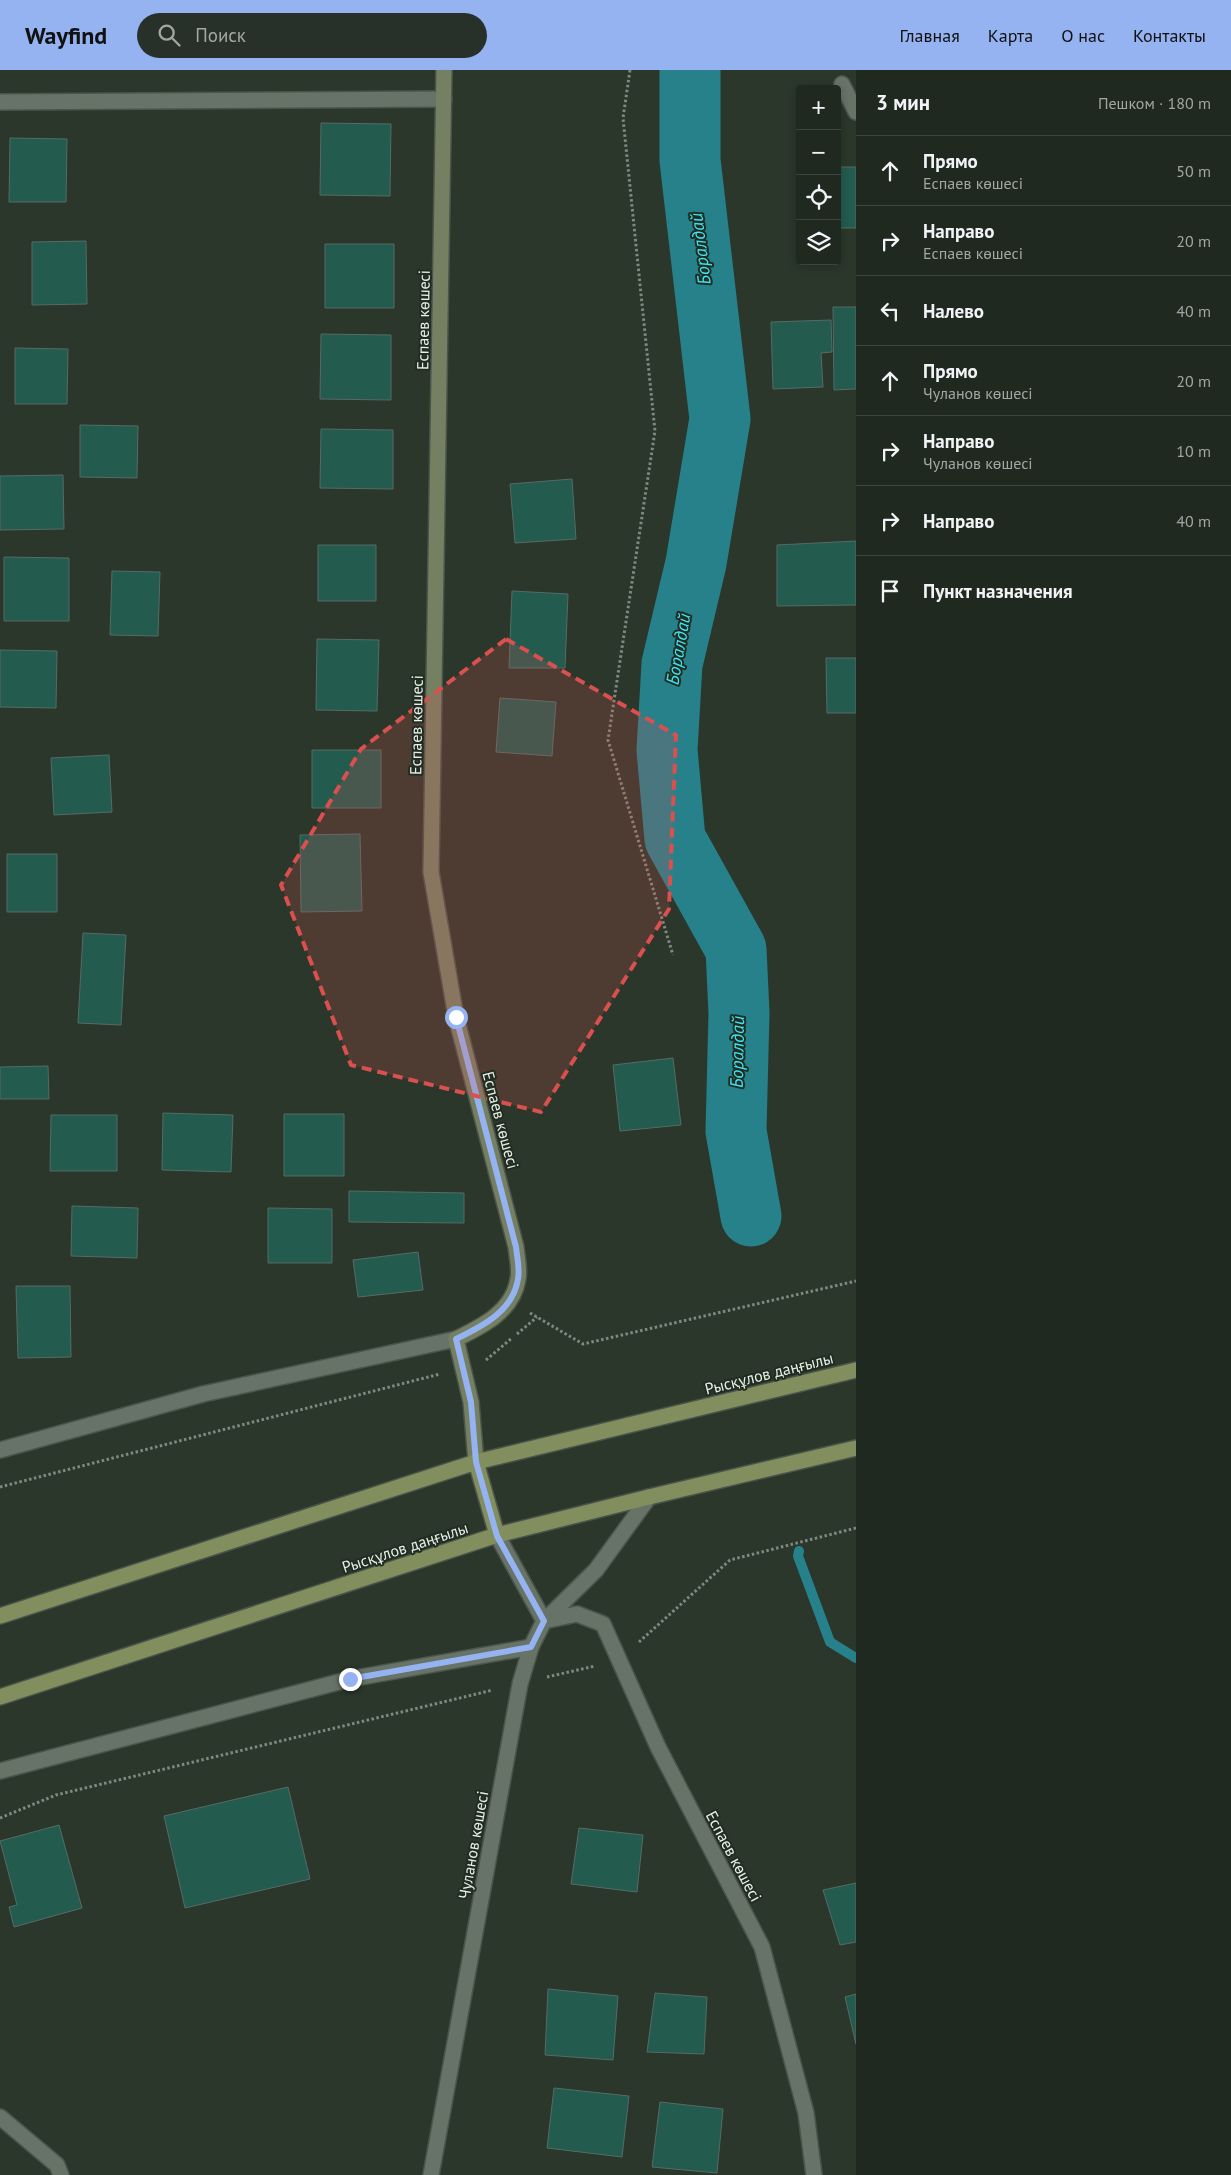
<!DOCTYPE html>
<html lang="ru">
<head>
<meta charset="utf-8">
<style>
  :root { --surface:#202920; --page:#283129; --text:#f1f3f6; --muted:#a2a6a5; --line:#3d453e; --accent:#95b2f1 }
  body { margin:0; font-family:"PT Sans",sans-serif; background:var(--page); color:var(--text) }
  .controls { position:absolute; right:15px; top:15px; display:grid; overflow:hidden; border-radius:5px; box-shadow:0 2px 8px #0003 }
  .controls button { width:45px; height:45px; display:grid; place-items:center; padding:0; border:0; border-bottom:1px solid var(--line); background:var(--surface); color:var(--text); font:25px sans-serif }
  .stop { position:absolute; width:15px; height:15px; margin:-11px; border:4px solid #95b2f1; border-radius:50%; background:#fff }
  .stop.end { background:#95b2f1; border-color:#fff; box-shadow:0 1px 5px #0008 }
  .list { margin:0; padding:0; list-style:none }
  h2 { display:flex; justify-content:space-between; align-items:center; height:65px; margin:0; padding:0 20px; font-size:21px }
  h2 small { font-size:16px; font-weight:400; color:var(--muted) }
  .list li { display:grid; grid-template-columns:32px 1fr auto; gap:15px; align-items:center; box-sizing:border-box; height:70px; padding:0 20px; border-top:1px solid var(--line) }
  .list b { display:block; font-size:19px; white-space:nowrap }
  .list p { margin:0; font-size:16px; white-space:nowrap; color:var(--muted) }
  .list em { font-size:16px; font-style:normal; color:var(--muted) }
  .icon { flex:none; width:28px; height:28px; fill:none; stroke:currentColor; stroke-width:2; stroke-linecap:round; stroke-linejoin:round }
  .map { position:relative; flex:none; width:856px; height:2105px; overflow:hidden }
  header { display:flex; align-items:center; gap:30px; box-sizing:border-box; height:70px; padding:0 25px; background:var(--accent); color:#111 }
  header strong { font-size:24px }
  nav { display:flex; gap:28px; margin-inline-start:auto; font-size:18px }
  .search { width:350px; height:45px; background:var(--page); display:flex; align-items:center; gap:12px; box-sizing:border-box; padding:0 18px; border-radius:28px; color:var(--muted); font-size:19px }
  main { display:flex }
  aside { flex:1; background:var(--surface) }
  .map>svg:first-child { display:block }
</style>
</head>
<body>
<header>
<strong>Wayfind</strong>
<div class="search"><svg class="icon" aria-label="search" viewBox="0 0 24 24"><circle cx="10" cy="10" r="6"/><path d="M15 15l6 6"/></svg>Поиск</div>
<nav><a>Главная</a><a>Карта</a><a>О нас</a><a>Контакты</a></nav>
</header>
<main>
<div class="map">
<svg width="856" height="2105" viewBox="0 0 856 2105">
  <rect width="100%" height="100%" fill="#2b372b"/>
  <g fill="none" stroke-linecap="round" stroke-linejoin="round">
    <path stroke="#26818b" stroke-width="10" d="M799,1481L798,1486L830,1572L856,1588"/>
    <path stroke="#26818b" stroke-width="61" d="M690,0V90L720,349L696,493L672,594L667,680L675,769L736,879L739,943L736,1061L751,1146"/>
  </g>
  <path fill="#235b4e" stroke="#566b65" d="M321,53L391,54L390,126L320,125Z
    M10,68L67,69L66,132H9Z
    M837,97H856V158H837Z
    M86,171L87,234L32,235V172Z
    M325,174H394V238H325Z
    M833,237H856V319L834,320Z
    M831,250L832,282L821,283L823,317L773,319L771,252Z
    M321,264L391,265V330L320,329Z
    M15,278L68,279L67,334H15Z
    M80,355L138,356L137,408L80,407Z
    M321,359L393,360V419L320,418Z
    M63,405L64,459L0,460V406Z
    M572,409L576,469L515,473L510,414Z
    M856,471V535L777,536V475Z
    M318,475H376V531H318Z
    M4,487L69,488V551H4Z
    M112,501L160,502L158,566L110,565Z
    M512,521L568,524L565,598H509Z
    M317,569L379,570L377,641L316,640Z
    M0,580L57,581L56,638L0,637Z
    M826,588H856V643H827Z
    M500,628L556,632L552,686L496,682Z
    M312,680H381V738H312Z
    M109,685L112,742L54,745L51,688Z
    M360,764L362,841L301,842L300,765Z
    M7,784H57V842H7Z
    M83,863L126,865L121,955L78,953Z
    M673,988L681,1055L620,1061L613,995Z
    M48,996L49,1029H0V997Z
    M163,1043L233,1045L231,1102L162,1100Z
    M284,1044H344V1106H284Z
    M51,1045H117V1101H50Z
    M349,1121L464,1123V1153L349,1152Z
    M72,1136L138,1138L137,1188L71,1186Z
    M268,1138L332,1139V1193H268Z
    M418,1182L423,1220L358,1227L353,1190Z
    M16,1216H70L71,1287L18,1288Z
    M288,1717L310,1809L185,1838L164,1746Z
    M59,1755L82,1838L14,1857L9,1837L17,1835L0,1771Z
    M579,1758L643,1765L637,1822L571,1814Z
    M856,1813V1872L840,1875L823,1820Z
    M548,1919L618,1926L613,1990L545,1985Z
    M655,1923L707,1927L704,1984L647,1982Z
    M856,1924V1974L845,1927Z
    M554,2018L629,2026L622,2087L547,2078Z
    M660,2032L723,2039L717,2103L652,2097Z"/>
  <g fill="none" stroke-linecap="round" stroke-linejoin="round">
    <g stroke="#4a544b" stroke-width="18">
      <path id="lane" d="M842,14L856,42
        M0,1701L350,1609L531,1577
        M0,2047L57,2095L61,2105"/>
    </g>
    <g stroke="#4a544b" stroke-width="18">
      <path id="street" d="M0,32L444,29
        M0,1380L203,1324L456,1269
        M497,1465L544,1551
        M544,1551L577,1544L603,1554L658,1677L762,1877L806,2043L814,2105
        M431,2105L520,1614L531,1577L544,1551L596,1500L649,1427"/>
    </g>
    <g stroke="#4a544b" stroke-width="18">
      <path id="secondary" d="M444,0L431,802L456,947L516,1177C517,1187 520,1199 518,1209C513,1241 483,1256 456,1269L471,1332L476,1392"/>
    </g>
    <g stroke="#4a544b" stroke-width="18">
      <path id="primary" d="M476,1392L497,1465
        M0,1546L476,1392L856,1300
        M0,1627L497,1465L649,1427L856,1378"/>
    </g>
    <path stroke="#808980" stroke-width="3" stroke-dasharray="2.5 2.5" stroke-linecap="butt" d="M630,0L623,48L655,361L608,670L673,885
      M530,1243L583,1274L856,1211
      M517,1264L537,1247
      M486,1290L512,1268
      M0,1417L440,1304
      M639,1572L730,1490L856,1458
      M547,1607L595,1596
      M0,1748L56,1725L493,1620"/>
    <use href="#lane" stroke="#667366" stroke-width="15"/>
    <use href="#street" stroke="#667366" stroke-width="15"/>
    <use href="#secondary" stroke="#758062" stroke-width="15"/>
    <use href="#primary" stroke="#838e5e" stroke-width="15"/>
  </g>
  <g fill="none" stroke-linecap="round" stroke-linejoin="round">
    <path stroke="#95b2f1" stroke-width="6" d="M350,1609L531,1577L544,1551L497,1466L476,1392L471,1332L456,1269C483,1256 513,1241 518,1209C520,1199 517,1187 516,1177L456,947"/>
  </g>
  <path fill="#da504e" fill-opacity="0.2" stroke="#da504e" stroke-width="4" stroke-dasharray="10 6" stroke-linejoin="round" d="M506,569L676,665L669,839L541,1042L351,995L281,815L361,679Z"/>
  <g text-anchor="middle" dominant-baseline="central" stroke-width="4" stroke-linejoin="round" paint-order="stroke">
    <g font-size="16" fill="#e8efe8" stroke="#222d22">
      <text transform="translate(423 250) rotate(-89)">Еспаев көшесі</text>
      <text transform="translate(416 655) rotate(-89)">Еспаев көшесі</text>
      <text transform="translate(501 1050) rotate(75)">Еспаев көшесі</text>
      <text transform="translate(769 1303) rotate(-14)">Рысқұлов даңғылы</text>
      <text transform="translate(405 1477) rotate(-18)">Рысқұлов даңғылы</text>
      <text transform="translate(473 1775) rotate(-80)">Чуланов көшесі</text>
      <text transform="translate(734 1786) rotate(62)">Еспаев көшесі</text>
    </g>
    <g font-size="18" font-style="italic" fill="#3ce6f9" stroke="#222d22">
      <text transform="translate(700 179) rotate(-97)">Боралдай</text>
      <text transform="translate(678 579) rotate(-80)">Боралдай</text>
      <text transform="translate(737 982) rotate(-89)">Боралдай</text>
    </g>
  </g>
</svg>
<div class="controls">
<button>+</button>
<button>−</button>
<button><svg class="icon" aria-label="locate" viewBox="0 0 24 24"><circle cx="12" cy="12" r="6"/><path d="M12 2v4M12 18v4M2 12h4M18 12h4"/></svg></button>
<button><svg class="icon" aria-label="layers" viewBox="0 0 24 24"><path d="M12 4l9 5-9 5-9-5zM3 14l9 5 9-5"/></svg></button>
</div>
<div class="stop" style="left:456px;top:947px"></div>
<div class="stop end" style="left:350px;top:1609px"></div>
</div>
<aside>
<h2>3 мин<small>Пешком · 180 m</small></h2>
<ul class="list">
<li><svg class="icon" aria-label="ahead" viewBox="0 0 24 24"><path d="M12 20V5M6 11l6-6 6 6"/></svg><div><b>Прямо</b><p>Еспаев көшесі</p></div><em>50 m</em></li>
<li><svg class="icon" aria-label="right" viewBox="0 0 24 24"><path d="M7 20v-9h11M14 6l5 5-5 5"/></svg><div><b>Направо</b><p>Еспаев көшесі</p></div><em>20 m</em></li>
<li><svg class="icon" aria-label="left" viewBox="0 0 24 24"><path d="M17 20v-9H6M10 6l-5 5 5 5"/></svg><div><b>Налево</b></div><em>40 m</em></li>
<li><svg class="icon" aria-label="ahead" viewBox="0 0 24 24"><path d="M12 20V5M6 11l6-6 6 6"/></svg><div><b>Прямо</b><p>Чуланов көшесі</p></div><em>20 m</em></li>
<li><svg class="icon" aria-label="right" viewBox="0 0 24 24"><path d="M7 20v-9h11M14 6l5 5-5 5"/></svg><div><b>Направо</b><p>Чуланов көшесі</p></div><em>10 m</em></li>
<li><svg class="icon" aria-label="right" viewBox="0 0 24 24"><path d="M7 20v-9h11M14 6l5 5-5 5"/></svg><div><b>Направо</b></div><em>40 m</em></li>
<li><svg class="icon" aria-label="arrive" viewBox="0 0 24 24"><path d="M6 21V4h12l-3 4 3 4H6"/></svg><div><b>Пункт назначения</b></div></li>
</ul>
</aside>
</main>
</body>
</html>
